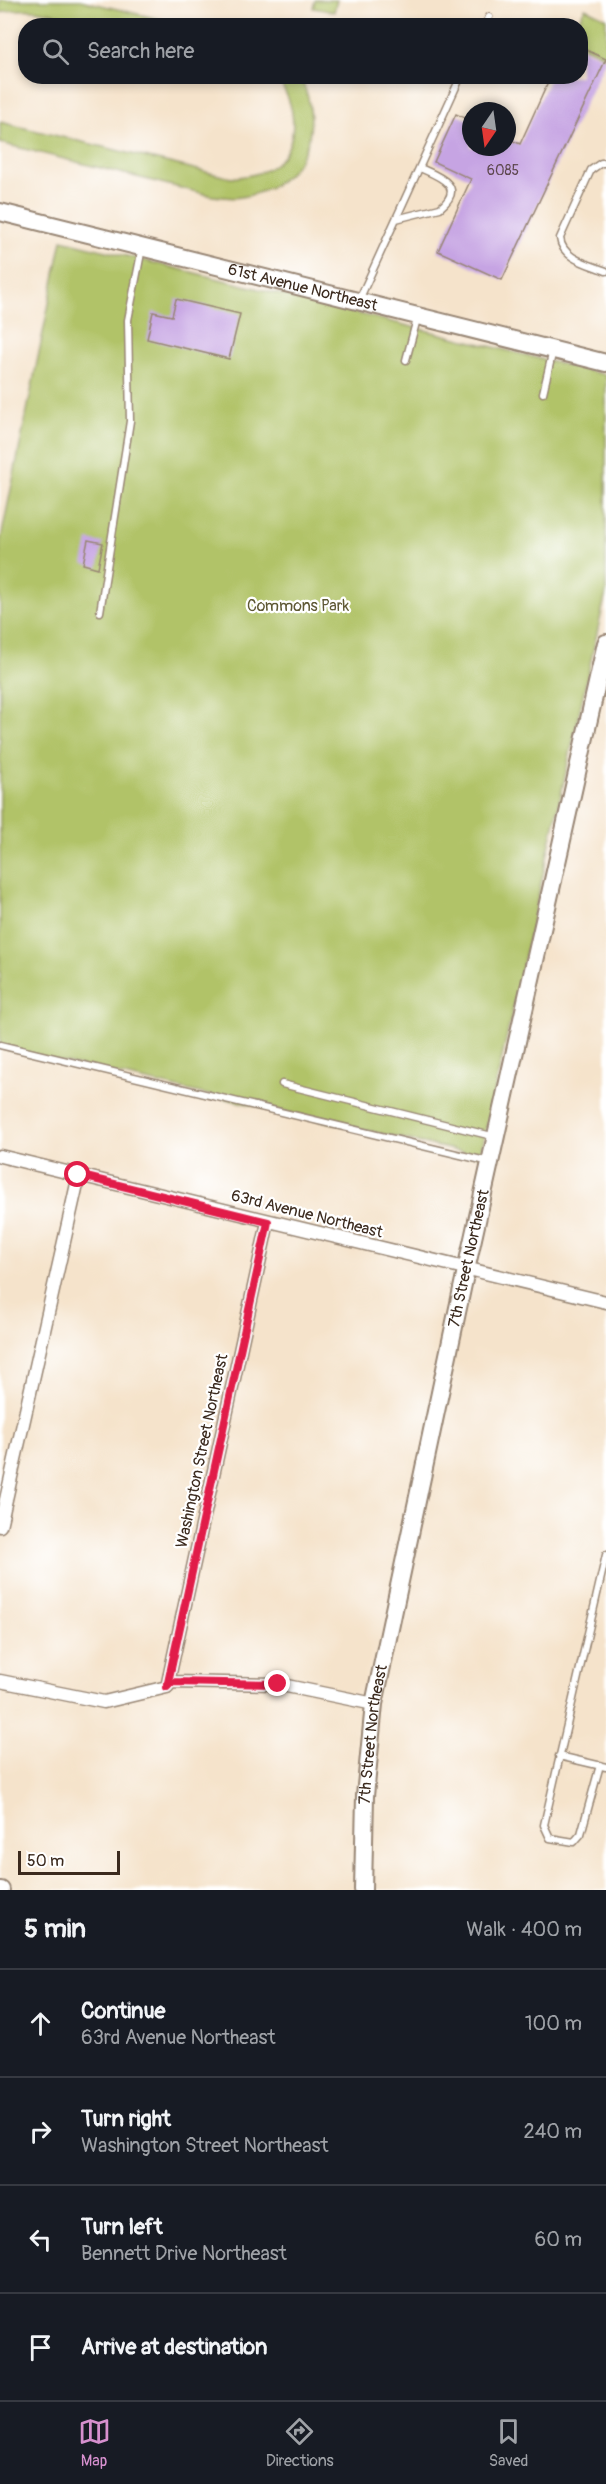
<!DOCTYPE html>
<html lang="en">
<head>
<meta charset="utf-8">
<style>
  :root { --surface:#171b24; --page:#242831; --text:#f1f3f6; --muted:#9ea1a6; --line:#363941; --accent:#d690ce }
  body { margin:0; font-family:Pangolin,sans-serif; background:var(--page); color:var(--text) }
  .compass { position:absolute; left:462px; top:102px; width:54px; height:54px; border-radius:50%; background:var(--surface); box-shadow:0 3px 9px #0003; rotate:193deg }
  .scale { position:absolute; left:18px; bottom:15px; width:102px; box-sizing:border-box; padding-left:6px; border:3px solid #3b2a1e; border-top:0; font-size:16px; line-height:21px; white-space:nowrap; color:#3b2a1e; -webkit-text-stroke:4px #fff; paint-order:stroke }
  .stop { position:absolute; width:18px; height:18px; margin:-14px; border:4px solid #e11d48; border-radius:50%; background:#fff }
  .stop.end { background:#e11d48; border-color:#fff; box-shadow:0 2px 6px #0008 }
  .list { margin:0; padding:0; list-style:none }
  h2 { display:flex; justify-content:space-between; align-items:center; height:78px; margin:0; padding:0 24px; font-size:26px }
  h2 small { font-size:20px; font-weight:400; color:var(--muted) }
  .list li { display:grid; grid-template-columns:39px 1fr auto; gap:18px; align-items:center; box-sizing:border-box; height:108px; padding:0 24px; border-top:2px solid var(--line) }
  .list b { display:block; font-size:22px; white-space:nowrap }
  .list p { margin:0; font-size:20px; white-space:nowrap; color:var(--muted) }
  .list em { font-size:20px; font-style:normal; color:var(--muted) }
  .icon { flex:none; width:33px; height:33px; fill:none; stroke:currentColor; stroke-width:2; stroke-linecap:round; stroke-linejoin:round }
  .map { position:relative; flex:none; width:606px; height:1890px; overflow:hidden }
  .search { position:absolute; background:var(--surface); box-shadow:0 3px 9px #0003; left:18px; right:18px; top:18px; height:66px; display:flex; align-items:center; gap:15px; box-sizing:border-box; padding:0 21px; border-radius:24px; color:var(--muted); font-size:22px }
  .sheet { height:510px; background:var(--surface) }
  nav { display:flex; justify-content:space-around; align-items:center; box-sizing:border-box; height:84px; border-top:2px solid var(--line); background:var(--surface); font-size:16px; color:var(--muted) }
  nav a { display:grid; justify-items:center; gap:3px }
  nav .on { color:var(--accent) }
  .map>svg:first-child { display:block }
</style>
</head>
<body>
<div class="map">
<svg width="606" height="1890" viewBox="0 0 606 1890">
  <rect width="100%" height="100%" fill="#fff"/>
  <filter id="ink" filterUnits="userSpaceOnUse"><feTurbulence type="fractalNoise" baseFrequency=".0167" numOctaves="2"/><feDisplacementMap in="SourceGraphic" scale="12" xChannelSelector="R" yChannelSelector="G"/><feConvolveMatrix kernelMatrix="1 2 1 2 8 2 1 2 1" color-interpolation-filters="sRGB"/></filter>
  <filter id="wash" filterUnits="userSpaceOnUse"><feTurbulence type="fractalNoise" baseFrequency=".008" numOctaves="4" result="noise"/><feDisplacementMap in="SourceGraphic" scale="24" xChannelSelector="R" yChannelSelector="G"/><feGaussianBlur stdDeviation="1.35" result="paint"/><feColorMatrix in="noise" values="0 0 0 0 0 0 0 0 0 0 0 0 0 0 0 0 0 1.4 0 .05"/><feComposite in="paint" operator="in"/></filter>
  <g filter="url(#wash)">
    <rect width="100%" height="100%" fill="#f5e3cb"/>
    <path fill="#b1c367" stroke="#767642" stroke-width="1.5" d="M0,0H80L183,25C158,26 130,29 104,25C67,20 39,2 0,13Z
      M315,0H337L334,12L313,8Z
      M585,8L606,18V57L581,45L580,26L576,25Z
      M275,77H300C327,129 302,187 241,197C233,199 222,197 213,196L0,143V122L231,178C245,176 259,175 271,167C302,148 297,100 275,77Z
      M62,240L606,375V593L480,1156L0,1048V543Z"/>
    <g id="blocks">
      <path fill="#c6a4e3" d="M580,47L606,59L502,280L438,251L471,179L434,162L456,114L471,121V147H507V138L520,144L551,76H580Z
        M176,299L240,314L229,359L147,339L153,312L172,316Z
        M88,540L103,543L98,568L83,564Z"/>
    </g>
  </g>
  <g filter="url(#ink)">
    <use href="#blocks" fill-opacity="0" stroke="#988674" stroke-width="1.5"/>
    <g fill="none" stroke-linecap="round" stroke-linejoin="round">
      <g stroke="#988674" stroke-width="9">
        <path id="lane" d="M485,26L489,17
          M606,163H601L591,170L560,238C562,259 589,264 606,271
          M396,219L440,208C467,186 438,176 420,168
          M359,300L461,76
          M406,360L417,319
          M543,393L553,350
          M100,612L130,421L128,320L142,248
          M0,1045L490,1162
          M282,1084L496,1137
          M559,1756L606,1767
          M600,1765L581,1834L574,1842L550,1838L544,1825L606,1555"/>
      </g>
      <g stroke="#988674" stroke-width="15">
        <path id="street" d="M0,1156L606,1302
          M0,1526L79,1175
          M0,1681L104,1702L167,1687L171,1682L277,1684L374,1704
          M167,1687L268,1222"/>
      </g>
      <g stroke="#988674" stroke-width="20">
        <g id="secondary">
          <path id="s1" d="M0,212L606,363"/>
          <path d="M0,1890H1"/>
          <path id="s2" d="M363,1890L365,1796L374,1704L466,1270L606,643"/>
        </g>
      </g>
      <use href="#lane" stroke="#fff" stroke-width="6"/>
      <use href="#street" stroke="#fff" stroke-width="12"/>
      <use href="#secondary" stroke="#fff" stroke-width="16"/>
    </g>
  </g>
  <g fill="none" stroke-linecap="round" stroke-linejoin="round" filter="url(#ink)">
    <path stroke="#e11d48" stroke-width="8" d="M78,1175L268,1222L167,1687L171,1682L278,1684"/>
  </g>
  <g text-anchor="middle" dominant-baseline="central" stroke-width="4.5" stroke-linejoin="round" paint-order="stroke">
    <g font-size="14" fill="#5e484f">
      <text x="503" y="170">6085</text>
    </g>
    <g font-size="16" fill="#3b2a1e" stroke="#fff">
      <text stroke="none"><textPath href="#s1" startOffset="312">61st Avenue Northeast</textPath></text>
      <text transform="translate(307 1214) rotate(14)">63rd Avenue Northeast</text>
      <text stroke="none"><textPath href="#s2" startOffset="642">7th Street Northeast</textPath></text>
      <text transform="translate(202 1451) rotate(-78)">Washington Street Northeast</text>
      <text stroke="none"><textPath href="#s2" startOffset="156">7th Street Northeast</textPath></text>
    </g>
    <g font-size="16" fill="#5e5834" stroke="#fff">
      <text x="298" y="606">Commons Park</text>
    </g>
  </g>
</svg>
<svg class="compass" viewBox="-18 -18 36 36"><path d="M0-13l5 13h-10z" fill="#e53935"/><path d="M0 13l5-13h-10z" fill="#9ea1a6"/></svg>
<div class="scale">50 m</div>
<div class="stop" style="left:78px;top:1175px"></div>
<div class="stop end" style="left:278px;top:1684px"></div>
<div class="search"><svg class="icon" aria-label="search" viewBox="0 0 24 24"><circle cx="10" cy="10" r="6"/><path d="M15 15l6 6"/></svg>Search here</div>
</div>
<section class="sheet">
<h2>5 min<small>Walk · 400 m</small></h2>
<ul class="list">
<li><svg class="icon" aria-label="ahead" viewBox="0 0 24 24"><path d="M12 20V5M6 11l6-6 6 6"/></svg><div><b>Continue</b><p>63rd Avenue Northeast</p></div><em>100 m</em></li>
<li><svg class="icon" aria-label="right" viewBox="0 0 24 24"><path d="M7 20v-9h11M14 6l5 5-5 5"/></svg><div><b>Turn right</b><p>Washington Street Northeast</p></div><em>240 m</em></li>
<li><svg class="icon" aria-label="left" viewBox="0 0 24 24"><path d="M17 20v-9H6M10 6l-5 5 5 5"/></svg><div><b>Turn left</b><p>Bennett Drive Northeast</p></div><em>60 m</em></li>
<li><svg class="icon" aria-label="arrive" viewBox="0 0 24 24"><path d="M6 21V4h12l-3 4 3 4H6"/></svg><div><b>Arrive at destination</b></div></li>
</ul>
</section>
<nav>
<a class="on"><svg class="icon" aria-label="map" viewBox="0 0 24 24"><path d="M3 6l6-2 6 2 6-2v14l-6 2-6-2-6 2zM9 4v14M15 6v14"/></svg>Map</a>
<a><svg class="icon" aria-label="directions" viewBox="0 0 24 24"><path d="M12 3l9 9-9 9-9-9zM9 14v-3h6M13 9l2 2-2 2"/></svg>Directions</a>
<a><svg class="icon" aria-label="saved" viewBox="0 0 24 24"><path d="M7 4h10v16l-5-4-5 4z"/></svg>Saved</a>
</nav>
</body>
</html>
